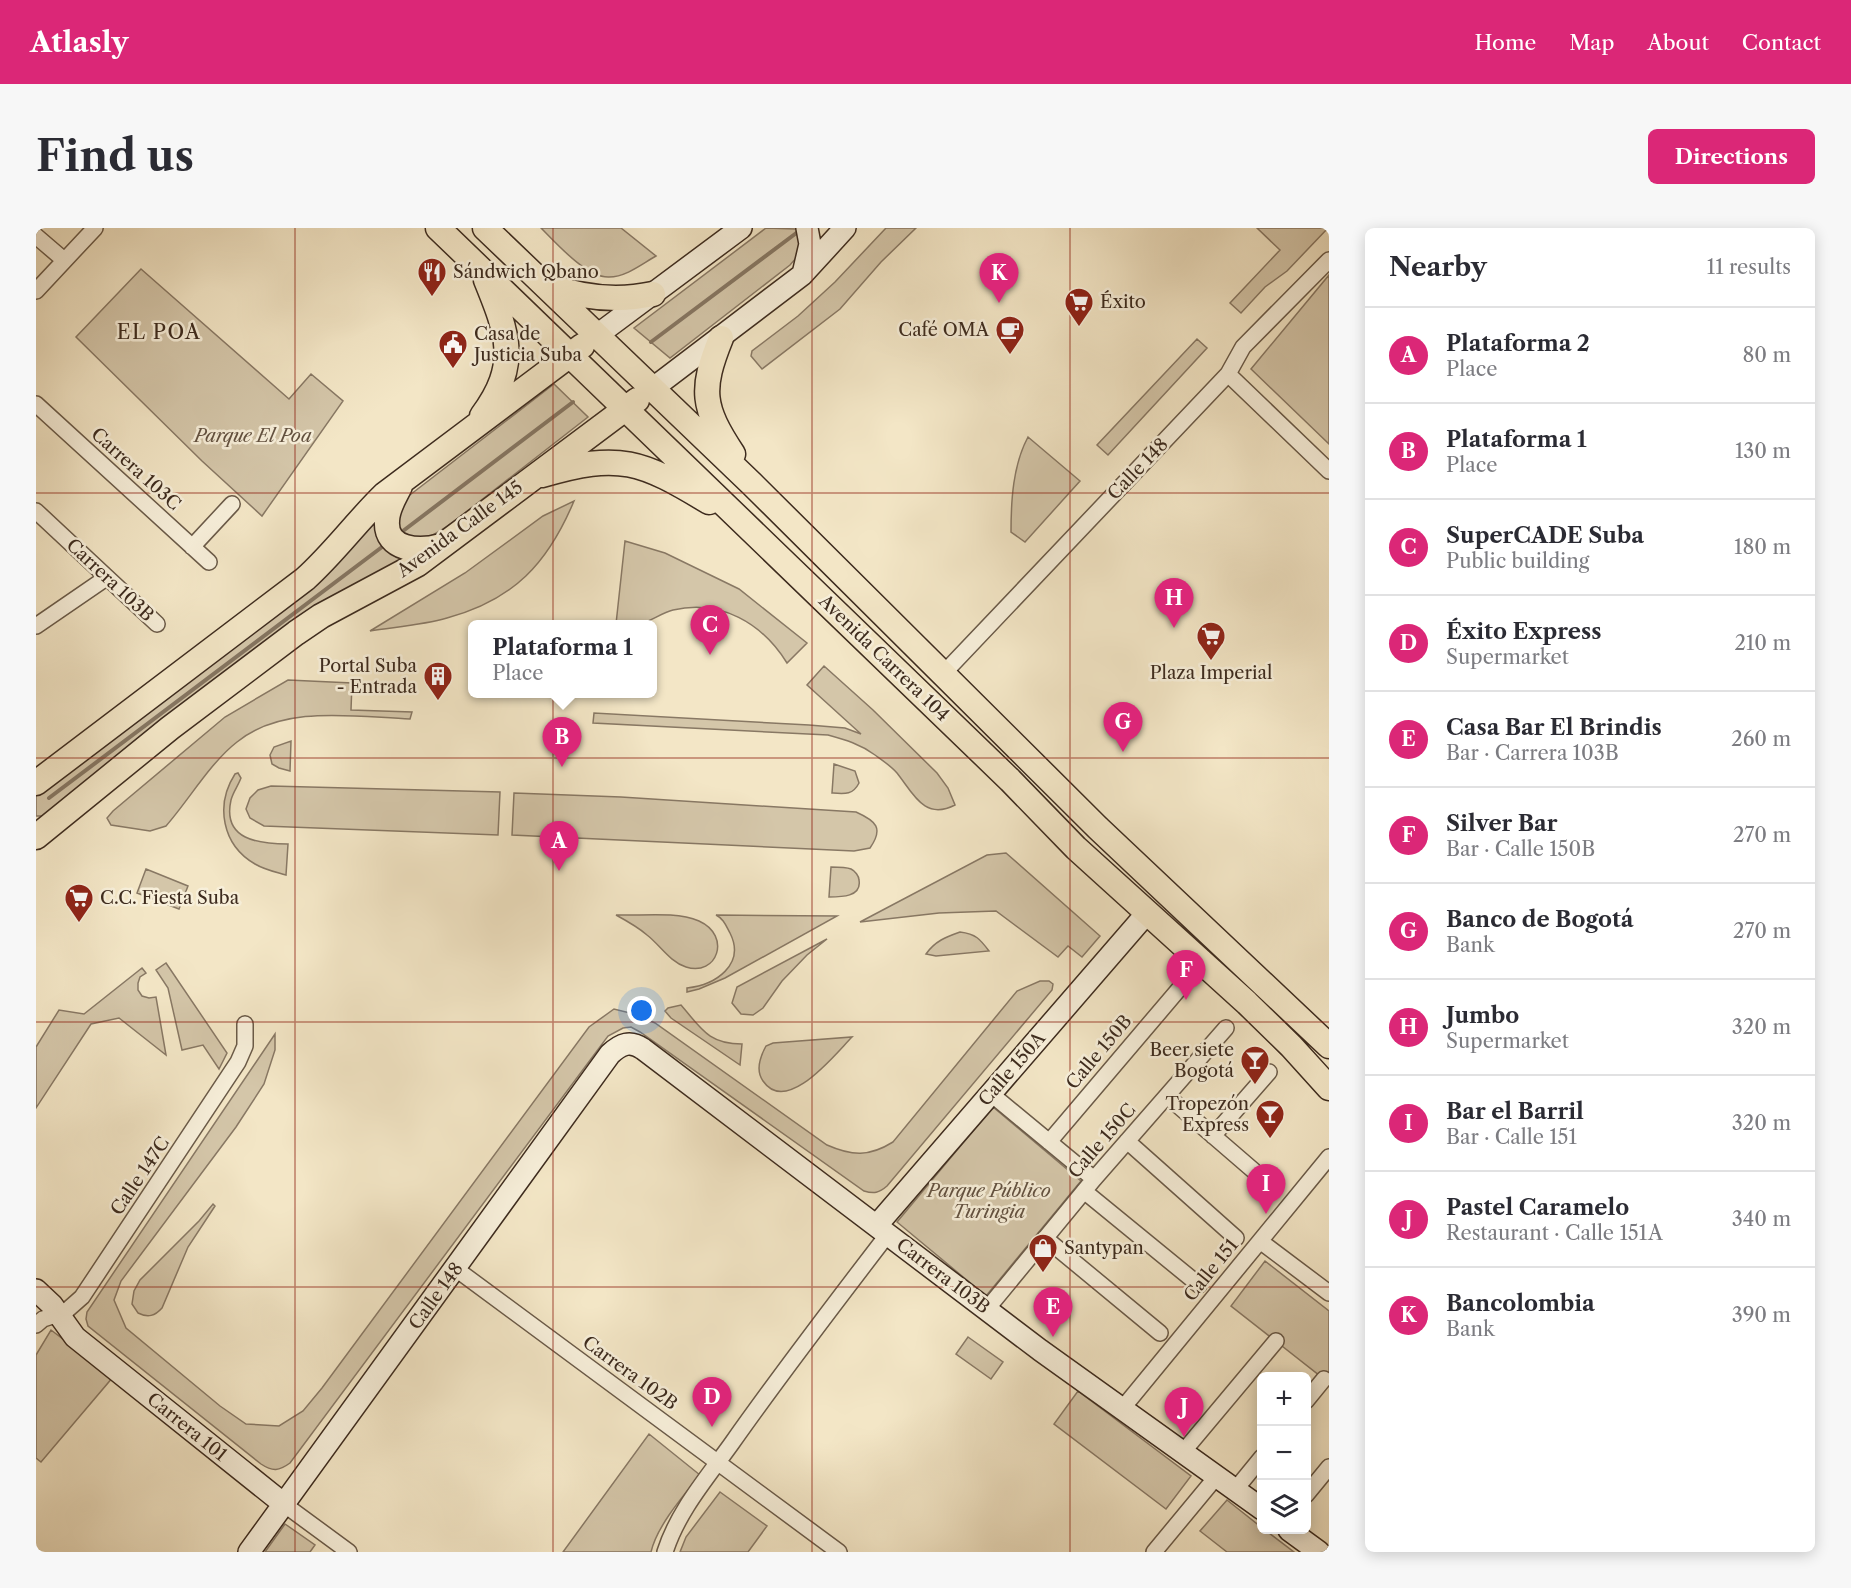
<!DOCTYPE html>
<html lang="en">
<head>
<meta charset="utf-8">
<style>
  :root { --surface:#fff; --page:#f7f7f7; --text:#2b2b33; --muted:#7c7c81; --line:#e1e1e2; --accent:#db2777 }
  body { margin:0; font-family:"Libre Caslon Text",serif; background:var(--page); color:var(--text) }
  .controls { position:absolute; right:18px; bottom:18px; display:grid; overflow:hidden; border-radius:9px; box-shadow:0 3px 15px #0003 }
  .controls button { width:54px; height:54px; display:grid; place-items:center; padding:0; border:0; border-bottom:2px solid var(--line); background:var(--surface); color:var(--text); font:30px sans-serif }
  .you { position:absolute; left:606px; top:783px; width:21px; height:21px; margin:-15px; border:4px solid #fff; border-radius:50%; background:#1a73e8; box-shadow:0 0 0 9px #1a73e833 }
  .badge { display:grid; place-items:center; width:39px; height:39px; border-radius:50%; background:var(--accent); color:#fff; font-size:20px; font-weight:700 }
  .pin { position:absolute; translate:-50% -50px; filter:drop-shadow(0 2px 3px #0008) }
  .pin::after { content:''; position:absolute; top:32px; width:21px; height:18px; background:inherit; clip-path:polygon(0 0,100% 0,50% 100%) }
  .popup { position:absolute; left:432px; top:392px; width:189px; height:78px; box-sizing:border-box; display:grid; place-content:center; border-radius:9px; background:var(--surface); filter:drop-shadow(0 2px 4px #0005); font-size:20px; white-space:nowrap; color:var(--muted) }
  .popup b { font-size:22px; color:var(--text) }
  .popup::after { content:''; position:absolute; left:50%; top:100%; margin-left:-12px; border:12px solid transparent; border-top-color:var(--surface) }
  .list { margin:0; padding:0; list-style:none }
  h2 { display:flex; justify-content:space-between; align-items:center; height:78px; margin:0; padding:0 24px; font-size:26px }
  h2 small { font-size:20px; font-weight:400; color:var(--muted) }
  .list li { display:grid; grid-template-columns:39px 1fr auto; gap:18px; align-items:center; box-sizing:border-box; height:96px; padding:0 24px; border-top:2px solid var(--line) }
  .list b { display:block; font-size:22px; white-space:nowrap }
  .list p { margin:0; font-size:20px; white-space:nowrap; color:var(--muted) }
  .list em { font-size:20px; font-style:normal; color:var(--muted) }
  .icon { flex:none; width:33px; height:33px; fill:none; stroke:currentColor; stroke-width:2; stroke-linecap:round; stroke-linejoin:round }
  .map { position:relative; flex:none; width:1293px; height:1324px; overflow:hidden; border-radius:9px }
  header { display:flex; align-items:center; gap:36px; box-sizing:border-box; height:84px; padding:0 30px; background:var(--accent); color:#fff }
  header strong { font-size:28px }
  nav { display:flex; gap:33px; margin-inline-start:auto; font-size:21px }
  .intro { display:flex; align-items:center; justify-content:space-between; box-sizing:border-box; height:144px; padding:0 36px }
  h1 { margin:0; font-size:42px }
  .button { padding:15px 27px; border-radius:9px; background:var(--accent); color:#fff; font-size:21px; font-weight:700 }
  main { display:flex; gap:36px; padding:0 36px }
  aside { flex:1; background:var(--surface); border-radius:9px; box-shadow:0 3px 15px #0003 }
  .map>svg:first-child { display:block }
</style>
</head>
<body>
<header>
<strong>Atlasly</strong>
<nav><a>Home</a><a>Map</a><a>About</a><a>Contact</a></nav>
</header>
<div class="intro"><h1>Find us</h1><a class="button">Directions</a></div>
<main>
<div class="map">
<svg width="1293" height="1324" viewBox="0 0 1293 1324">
  <rect width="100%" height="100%" fill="#f3e6c6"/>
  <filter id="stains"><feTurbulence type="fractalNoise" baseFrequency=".00333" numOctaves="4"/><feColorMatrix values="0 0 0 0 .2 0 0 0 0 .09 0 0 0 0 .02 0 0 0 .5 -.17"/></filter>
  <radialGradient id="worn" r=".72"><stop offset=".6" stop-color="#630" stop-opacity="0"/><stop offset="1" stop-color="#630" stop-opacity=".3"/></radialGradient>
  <path fill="#d4c6a9" stroke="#887864" stroke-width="1.5" d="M505,0H585L620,28C606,36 590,49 573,49C551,50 520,15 505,0Z
    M730,0L760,1L765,8L761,29L754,37L634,130L598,100Z
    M850,0H880L845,34L804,81L726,141L715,128L716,123L762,88L799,54Z
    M1221,0H1292L1251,43L1229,59L1205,85L1194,75L1244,22Z
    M105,41L253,171L275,146L307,173L226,288L166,233L40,109Z
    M1293,47V216L1215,141Z
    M1161,111L1171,120L1072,227L1061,217Z
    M518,156L552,189L416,295C396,308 387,317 364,303L360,282L370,270Z
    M992,209L1044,253L989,314L975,304C975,272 977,237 992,209Z
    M538,273C512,335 478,372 411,390C387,397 359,399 334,403L429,345L507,288Z
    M342,289L377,331L13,588H0V565Z
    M589,313L629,325L703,361L771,415L751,435C726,395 685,371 637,382C625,385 614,394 603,396C596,398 587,397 580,396Z
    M788,438L837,482L901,545L912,560L919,577C888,593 877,565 861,545C855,538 846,532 839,527C824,516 810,512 792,507L557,495L558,485L773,497L809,500L825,506L771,457Z
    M252,452L316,455L315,482L376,484L374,491C319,489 248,476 201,514C174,535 153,572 130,598L114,603L75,597L71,590L77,583L189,489Z
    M255,513L254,543L243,540L236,536L234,527L238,519Z
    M798,536L819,543L823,555C817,567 809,566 796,565Z
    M202,545L205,550C202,558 197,564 195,572C186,612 223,616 252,616L250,647C240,644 229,642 219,636C186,617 179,577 199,546Z
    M235,558L464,564L462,607L228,598L214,590L210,581L214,570L222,562Z
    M478,565L585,569L820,584C840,593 848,600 834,620L818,623L476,607Z
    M970,625L1064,708L1046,729L1032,718L1022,729L960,683L903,685L824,694L951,627Z
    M795,639C800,639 810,639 815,641C819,643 823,648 823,652C826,669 805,669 793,669Z
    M110,641L152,658L143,681L101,665Z
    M580,687C606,688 639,683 663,693C696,708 681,749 650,739C634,734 624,717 611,707C602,699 591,693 580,687Z
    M680,687L801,688L689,750L663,761L651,764V760C679,757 710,737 694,705C690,698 688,691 680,687Z
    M924,704C940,706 944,711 953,723L900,728L890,726C899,713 910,709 924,704Z
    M791,711L771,727L746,753L727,780L717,787L705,786L696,775L701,759Z
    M130,735L191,825L183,841L167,817L146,822L132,760L120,742Z
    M106,740L110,745L104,749L102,755V762L106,768L113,770L120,769L130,827L83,790L55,796L0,880V819L23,782L48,786Z
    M1004,753H1013L1017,756L1016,762L851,958C843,965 838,966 828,963L604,804L595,799L587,800L572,808L254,1235C243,1243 237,1244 225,1236L52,1098L50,1091L51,1084L239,806V822L228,856L200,899L85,1053L78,1072L90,1100L184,1178L210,1196L243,1198L267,1183L286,1160L553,799L578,781L602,787L619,795L791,917C816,928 833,929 857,914L981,763Z
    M645,777C665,800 672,816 706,816L704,837L635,790L629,783L632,780Z
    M816,809C800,825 751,888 727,853C719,842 724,829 730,818L737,815Z
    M957,879L1045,953L950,1068L861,994Z
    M177,976L179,978L152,1019L126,1080C119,1088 112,1090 102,1085L96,1076L98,1063L104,1052L163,993Z
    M1229,1033L1293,1083V1155L1195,1078Z
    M15,1102L77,1149L5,1234L0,1230V1127Z
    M932,1109L967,1134L955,1151L920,1126Z
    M1042,1163L1155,1248L1130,1281L1018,1196Z
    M613,1206L664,1247C647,1268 621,1298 615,1324H527Z
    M684,1264L731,1298L712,1324H644L650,1309Z
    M1191,1272L1225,1299L1226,1302H1229L1258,1324H1191L1164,1303Z
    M249,1296L279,1317L274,1324H229Z"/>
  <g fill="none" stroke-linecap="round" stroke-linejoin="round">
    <path stroke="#857561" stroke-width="4" d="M615,114L763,3
      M363,306L537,174
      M13,570L350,316"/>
    <g stroke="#6a5a48" stroke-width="18">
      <path id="street" d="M0,8L28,32
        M0,63L59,0
        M1192,146L1293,243
        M0,176L173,334
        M0,283L121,396
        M156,319L196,276
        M0,398L70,350
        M907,446L1192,146L1207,119L1293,32
        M954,865L1058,951
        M1131,868L1218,943
        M1177,908L1233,844
        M1091,913L1200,1010
        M1013,914L1143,761
        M1048,963L1163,1057
        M1009,1010L1124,1105
        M1224,1013L1293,1065
        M420,1041L803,1324
        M951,1081L1058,951L1190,800
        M0,1097L7,1091L29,1084L46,1069L202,834L209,818V796
        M1270,1173L1288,1151
        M1086,1181L1293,929
        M1147,1224L1240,1113
        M1199,1262L1226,1229
        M1270,1267L1293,1239
        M249,1277L313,1324
        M629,1324C642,1283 671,1250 696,1215C746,1144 799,1075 852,1006
        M1118,1324L1181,1248"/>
    </g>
    <g stroke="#3d2b1e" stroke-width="24">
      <path id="secondary" d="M767,46L774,16L771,0
        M560,108L705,0
        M616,161L766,47L809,0
        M841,997L1111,685
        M0,1062L16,1077L39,1109L249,1277
        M1253,1302L1283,1324
        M213,1324L574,826C585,816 594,812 607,821L1004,1122L1226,1281"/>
    </g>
    <g stroke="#3d2b1e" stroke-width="27">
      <path id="primary" d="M402,0L974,552L1040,620L1211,775L1255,818L1293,860
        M449,0L716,256L1062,600L1293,818
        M511,57C546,70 580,74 617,66
        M685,110C664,162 666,179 697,226
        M446,188C484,137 472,106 450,52
        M506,247C584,224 605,233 673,274
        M364,258C359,269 351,280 351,293C349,323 384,324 405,318
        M0,555L269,351C298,325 321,293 349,266L546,118
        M0,609L134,500L260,405L285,388L382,336L601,172"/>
    </g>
    <use href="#street" stroke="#f7efda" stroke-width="15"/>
    <use href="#secondary" stroke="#f7efda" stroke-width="21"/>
    <use href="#primary" stroke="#f3e6c6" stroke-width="24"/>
  </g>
  <path fill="none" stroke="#8f2418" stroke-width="1.5" stroke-opacity="0.55" d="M259,0V1324M517,0V1324M776,0V1324M1034,0V1324M0,265H1293M0,530H1293M0,794H1293M0,1059H1293"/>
  <defs>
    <g id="restaurant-pin" transform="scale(1.5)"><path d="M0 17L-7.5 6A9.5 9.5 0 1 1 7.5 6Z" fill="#8f2418" stroke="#f7efda"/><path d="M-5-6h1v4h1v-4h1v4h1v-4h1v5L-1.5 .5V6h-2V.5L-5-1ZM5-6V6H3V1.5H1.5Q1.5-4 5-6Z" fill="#fff"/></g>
    <g id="supermarket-pin" transform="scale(1.5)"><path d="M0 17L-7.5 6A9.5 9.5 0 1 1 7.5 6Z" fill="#8f2418" stroke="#f7efda"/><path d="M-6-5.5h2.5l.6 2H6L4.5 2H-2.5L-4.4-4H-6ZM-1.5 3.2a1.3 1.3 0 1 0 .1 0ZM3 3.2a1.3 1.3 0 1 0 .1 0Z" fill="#fff"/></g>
    <g id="cafe-pin" transform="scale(1.5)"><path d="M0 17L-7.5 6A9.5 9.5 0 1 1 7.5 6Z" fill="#8f2418" stroke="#f7efda"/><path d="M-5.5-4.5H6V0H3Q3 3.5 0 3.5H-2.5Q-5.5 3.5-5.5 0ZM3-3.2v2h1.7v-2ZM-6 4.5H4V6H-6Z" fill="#fff"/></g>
    <g id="civic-pin" transform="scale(1.5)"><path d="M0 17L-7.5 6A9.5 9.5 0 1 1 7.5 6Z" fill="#8f2418" stroke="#f7efda"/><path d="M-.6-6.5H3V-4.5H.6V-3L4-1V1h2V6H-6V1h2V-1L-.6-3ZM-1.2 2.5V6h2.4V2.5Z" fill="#fff"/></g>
    <g id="building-pin" transform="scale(1.5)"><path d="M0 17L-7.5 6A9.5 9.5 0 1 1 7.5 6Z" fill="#8f2418" stroke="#f7efda"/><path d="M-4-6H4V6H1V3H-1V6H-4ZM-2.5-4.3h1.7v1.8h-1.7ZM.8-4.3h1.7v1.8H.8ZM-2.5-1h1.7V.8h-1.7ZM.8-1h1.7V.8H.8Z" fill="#fff"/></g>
    <g id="bar-pin" transform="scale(1.5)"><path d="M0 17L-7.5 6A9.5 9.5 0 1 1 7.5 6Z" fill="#8f2418" stroke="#f7efda"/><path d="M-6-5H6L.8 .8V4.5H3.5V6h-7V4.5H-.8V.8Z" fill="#fff"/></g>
    <g id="shop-pin" transform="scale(1.5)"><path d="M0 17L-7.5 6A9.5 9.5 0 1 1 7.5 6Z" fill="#8f2418" stroke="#f7efda"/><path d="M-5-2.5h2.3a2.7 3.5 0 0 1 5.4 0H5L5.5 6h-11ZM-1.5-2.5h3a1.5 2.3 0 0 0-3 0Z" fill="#fff"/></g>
  </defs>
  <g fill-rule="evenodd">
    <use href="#restaurant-pin" x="396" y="44"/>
    <use href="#supermarket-pin" x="1043" y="74"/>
    <use href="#cafe-pin" x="974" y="102"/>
    <use href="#civic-pin" x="417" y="116"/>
    <use href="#supermarket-pin" x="1175" y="408"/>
    <use href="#building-pin" x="402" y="448"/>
    <use href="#supermarket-pin" x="43" y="670"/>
    <use href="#bar-pin" x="1219" y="832"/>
    <use href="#bar-pin" x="1234" y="886"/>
    <use href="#shop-pin" x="1007" y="1020"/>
  </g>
  <g text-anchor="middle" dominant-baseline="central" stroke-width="5" stroke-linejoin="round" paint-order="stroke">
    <g font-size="18" fill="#3d2b1e" stroke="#f7efda" text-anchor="start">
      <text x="417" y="44">Sándwich Qbano</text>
      <text x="1064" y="74">Éxito</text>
      <text x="953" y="102" text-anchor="end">Café OMA</text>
      <text x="438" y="106">Casa de<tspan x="438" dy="21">Justicia Suba</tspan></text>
      <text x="381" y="438" text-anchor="end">Portal Suba<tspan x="381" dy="21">- Entrada</tspan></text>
      <text x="1175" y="445" text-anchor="middle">Plaza Imperial</text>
      <text x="64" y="670">C.C. Fiesta Suba</text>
      <text x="1198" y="822" text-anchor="end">Beer siete<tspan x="1198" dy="21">Bogotá</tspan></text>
      <text x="1213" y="876" text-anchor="end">Tropezón<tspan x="1213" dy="21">Express</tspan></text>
      <text x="1028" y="1020">Santypan</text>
    </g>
    <g font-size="18" font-style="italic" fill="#635241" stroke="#f7efda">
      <text x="217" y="208">Parque El Poa</text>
      <text x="953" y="963">Parque Público<tspan x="953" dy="21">Turingia</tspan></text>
    </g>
    <g font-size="18" fill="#3d2b1e" stroke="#f7efda">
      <text transform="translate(100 241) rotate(42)">Carrera 103C</text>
      <text transform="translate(1102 241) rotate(-46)">Calle 148</text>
      <text transform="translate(424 301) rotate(-36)">Avenida Calle 145</text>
      <text transform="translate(74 352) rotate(43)">Carrera 103B</text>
      <text transform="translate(848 430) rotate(44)">Avenida Carrera 104</text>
      <text transform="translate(1063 824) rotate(-50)">Calle 150B</text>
      <text transform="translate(976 841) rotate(-49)">Calle 150A</text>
      <text transform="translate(1066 913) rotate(-49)">Calle 150C</text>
      <text transform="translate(104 948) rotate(-56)">Calle 147C</text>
      <text transform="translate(1175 1042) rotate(-51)">Calle 151</text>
      <text transform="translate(907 1048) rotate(37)">Carrera 103B</text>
      <text transform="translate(400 1068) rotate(-54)">Calle 148</text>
      <text transform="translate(594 1145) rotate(36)">Carrera 102B</text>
      <text transform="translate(151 1199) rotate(39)">Carrera 101</text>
    </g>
    <g font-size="20" letter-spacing="1.5" fill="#3d2b1e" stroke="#f7efda">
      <text x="123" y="104">EL POA</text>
    </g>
  </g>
  <rect width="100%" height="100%" filter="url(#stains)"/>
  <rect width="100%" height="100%" fill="url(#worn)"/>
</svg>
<div class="controls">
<button>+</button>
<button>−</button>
<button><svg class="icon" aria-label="layers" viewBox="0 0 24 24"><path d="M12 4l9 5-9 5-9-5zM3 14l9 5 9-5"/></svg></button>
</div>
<div class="you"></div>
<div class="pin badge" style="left:523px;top:643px">A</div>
<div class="pin badge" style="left:526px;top:539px">B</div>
<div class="popup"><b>Plataforma 1</b>Place</div>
<div class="pin badge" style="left:674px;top:427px">C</div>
<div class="pin badge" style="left:676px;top:1199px">D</div>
<div class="pin badge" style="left:1017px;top:1109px">E</div>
<div class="pin badge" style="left:1150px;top:772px">F</div>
<div class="pin badge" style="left:1087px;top:524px">G</div>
<div class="pin badge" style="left:1138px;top:400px">H</div>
<div class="pin badge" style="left:1230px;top:986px">I</div>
<div class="pin badge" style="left:1148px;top:1209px">J</div>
<div class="pin badge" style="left:963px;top:75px">K</div>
</div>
<aside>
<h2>Nearby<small>11 results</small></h2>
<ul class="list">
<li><span class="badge">A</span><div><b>Plataforma 2</b><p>Place</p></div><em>80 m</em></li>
<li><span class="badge">B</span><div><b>Plataforma 1</b><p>Place</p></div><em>130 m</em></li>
<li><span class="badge">C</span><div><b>SuperCADE Suba</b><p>Public building</p></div><em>180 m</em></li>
<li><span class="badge">D</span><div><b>Éxito Express</b><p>Supermarket</p></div><em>210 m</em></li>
<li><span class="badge">E</span><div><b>Casa Bar El Brindis</b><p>Bar · Carrera 103B</p></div><em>260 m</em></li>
<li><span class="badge">F</span><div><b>Silver Bar</b><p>Bar · Calle 150B</p></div><em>270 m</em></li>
<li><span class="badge">G</span><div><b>Banco de Bogotá</b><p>Bank</p></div><em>270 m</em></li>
<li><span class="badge">H</span><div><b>Jumbo</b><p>Supermarket</p></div><em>320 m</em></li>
<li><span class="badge">I</span><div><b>Bar el Barril</b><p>Bar · Calle 151</p></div><em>320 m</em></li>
<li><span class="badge">J</span><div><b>Pastel Caramelo</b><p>Restaurant · Calle 151A</p></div><em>340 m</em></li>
<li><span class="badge">K</span><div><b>Bancolombia</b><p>Bank</p></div><em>390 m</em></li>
</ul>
</aside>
</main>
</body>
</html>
